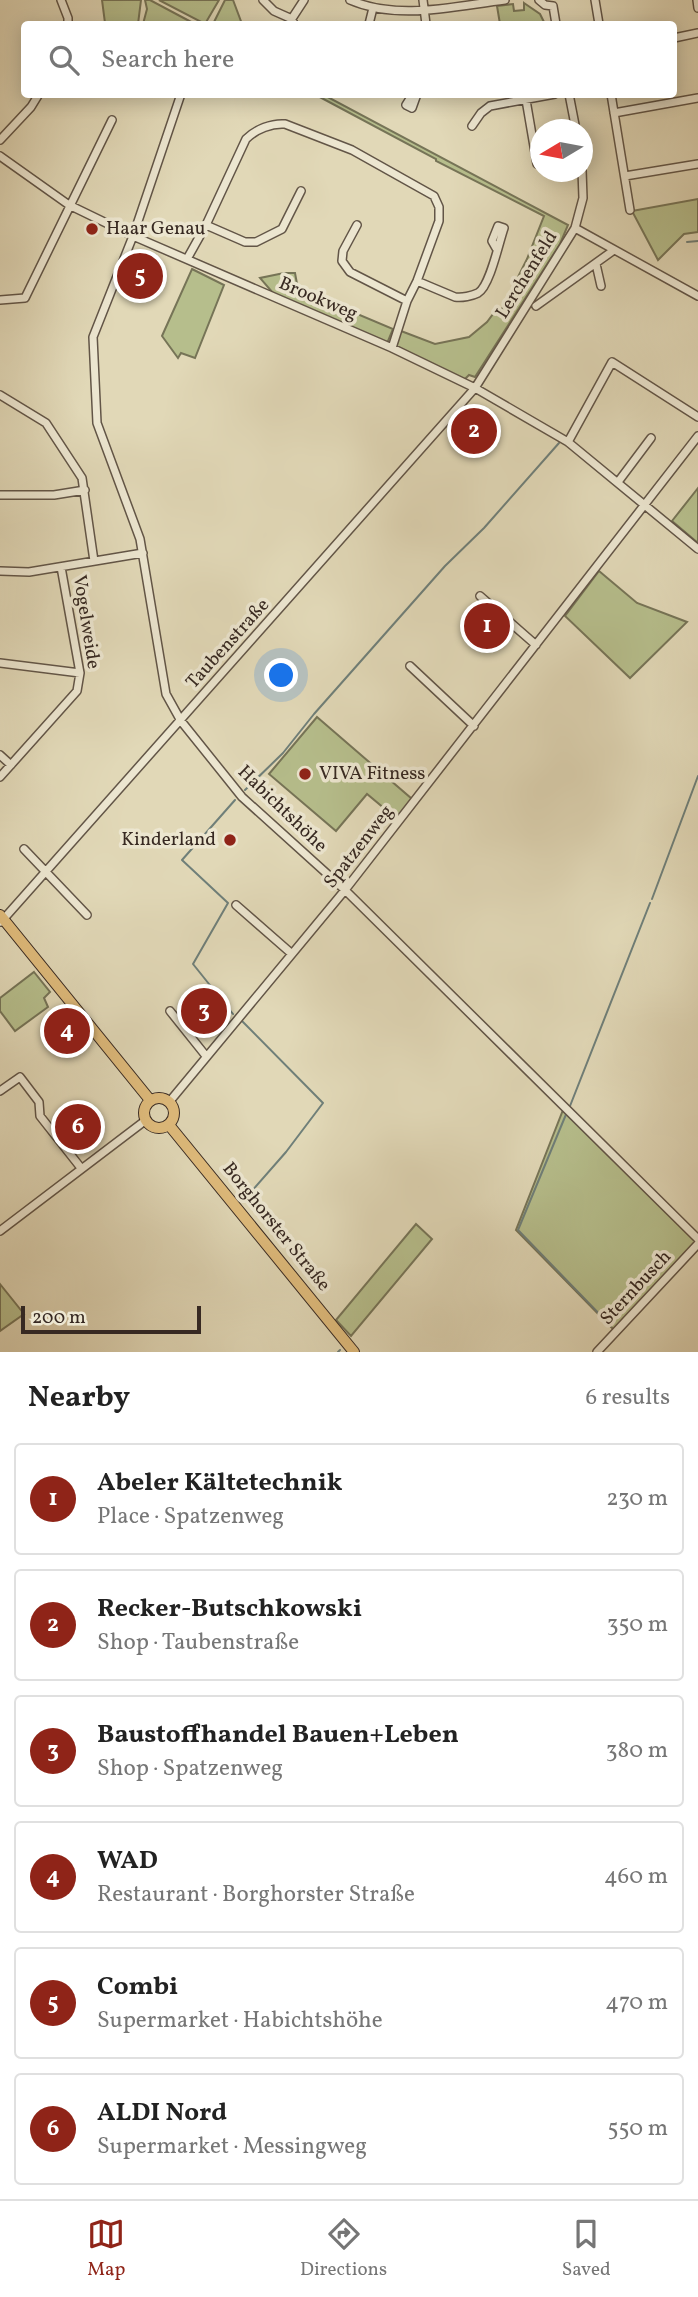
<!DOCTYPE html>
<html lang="en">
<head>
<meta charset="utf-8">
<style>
  :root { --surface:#fff; --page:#f2f2f2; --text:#222; --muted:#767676; --line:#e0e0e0; --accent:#8f2418 }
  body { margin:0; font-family:Vollkorn,serif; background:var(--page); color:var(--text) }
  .compass { position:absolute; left:530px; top:119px; width:63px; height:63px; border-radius:50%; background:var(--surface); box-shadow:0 4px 18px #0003; rotate:260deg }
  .scale { position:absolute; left:21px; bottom:18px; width:180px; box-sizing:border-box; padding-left:7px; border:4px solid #372922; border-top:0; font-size:19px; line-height:24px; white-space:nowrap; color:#372922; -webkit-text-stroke:5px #ece6d0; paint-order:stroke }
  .you { position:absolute; left:282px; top:676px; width:24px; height:24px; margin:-18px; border:5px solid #fff; border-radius:50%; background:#1a73e8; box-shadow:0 0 0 10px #1a73e833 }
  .badge { display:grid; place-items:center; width:46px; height:46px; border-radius:50%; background:var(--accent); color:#fff; font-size:23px; font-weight:700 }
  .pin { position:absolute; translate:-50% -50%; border:4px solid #fff; box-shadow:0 2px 7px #0006 }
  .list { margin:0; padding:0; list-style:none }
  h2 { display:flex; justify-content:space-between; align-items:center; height:91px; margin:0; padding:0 28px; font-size:30px }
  h2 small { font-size:23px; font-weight:400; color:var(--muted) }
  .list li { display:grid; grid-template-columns:46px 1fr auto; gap:21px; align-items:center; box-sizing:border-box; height:112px; margin:0 14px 14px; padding:0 14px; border:2px solid var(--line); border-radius:7px }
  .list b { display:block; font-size:26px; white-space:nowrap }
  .list p { margin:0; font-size:23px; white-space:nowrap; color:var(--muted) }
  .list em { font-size:23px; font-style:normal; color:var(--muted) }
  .icon { flex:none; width:38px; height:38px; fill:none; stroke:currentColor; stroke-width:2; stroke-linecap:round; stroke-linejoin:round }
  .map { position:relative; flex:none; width:698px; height:1352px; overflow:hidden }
  .search { position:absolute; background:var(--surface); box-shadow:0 4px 18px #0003; left:21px; right:21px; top:21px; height:77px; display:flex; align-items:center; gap:18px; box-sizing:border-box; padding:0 24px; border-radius:7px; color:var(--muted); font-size:26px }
  .sheet { height:847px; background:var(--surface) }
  nav { display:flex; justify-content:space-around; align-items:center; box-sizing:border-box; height:98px; border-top:2px solid var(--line); background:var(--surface); font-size:19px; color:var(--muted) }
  nav a { display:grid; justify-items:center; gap:4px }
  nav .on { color:var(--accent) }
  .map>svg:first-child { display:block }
</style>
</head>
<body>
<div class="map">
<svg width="698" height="1352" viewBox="0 0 698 1352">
  <rect width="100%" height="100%" fill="#e1d8b7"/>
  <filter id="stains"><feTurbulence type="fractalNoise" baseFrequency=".00286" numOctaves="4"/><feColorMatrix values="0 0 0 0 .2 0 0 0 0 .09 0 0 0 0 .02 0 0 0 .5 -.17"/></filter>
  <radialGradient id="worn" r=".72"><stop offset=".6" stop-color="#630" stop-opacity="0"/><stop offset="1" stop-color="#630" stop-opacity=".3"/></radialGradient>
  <path fill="#b6be8c" stroke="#767457" stroke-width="2" d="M102,0H141L138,24L105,23Z
    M145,0H150L195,24H143L147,9Z
    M159,0H219L205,24Z
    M225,0H233L242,24H213Z
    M524,3L540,14L545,24H500L497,6L513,4L514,11L524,10Z
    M316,95H324L568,225L560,244L475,377L469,375L462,382L392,348L396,337L401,331L435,344L469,337L487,322L496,310L499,315L527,259L544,216L436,161V159Z
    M698,199V232L684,234L658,260L632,211Z
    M192,269L224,285L195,358L181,353L178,358L162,336Z
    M284,273H295L298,289L393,329L386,346L279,300L260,278Z
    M698,488V543L672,521Z
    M599,571L637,603L687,622L630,678L565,616Z
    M317,717L412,799L397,819L367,794L336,831L269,774Z
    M34,972L50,992L44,998L48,1007L15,1031L0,1011V998Z
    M563,1110L698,1242L614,1330L516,1230Z
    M416,1224L432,1239L351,1336L336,1320Z
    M0,1284L24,1314L0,1331Z"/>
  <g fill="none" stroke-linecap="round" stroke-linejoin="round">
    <path stroke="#6f7f79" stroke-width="2" d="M687,242L698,241
      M245,790L283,753L314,714L445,566L484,528L559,443
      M652,899L698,776
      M233,1014L193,964L228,903L182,860L235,800
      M242,1021L323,1103L286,1152L244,1200
      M570,1106L650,903
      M567,1112L518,1230L611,1326
      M338,1352L340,1350"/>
    <g stroke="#625547" stroke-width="10">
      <path id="minor" d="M61,0L68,18V24
        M263,0L274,11L292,19L294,24
        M350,0C398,21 455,6 505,0
        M423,0L426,24
        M539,0L545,5L553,6
        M595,0L599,24
        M697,0L698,8
        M553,6L556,24
        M291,20L304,0
        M369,24L373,8
        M674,38L698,33
        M181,94L133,236L93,337L97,423L140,539L166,694L181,721L242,797L345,890L698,1239
        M413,94L406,105L412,108L417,94
        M525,94L537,164
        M569,94L576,130
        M611,94L630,210
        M614,113L698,98
        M472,126L481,113L490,106L555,94
        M0,140L31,107L39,94
        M0,156L69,205L133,236L392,348L475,388L568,442L698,549
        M625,176L698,164
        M206,225L245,242H256L282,229L301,191
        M357,225L343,251L342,261L350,272L407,301
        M575,228L698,296
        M187,259L206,225L246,139C256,129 272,123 285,124L352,150L434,196L439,207V221L417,281L407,301L392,348
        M596,264L601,286
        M417,281L455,297C462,298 472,296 478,293C490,286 499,242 504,228L498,226L492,241L496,248
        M0,300L25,298L112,120
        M536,306L614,250
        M0,395L46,423L82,478L94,561
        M568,442L612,362L698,417
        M618,482L651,438
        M0,495H54L85,490
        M0,571L29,572L143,553
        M480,596L536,645
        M0,663L80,673
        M410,666L474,726
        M0,755L11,765
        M0,777L77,691L80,673L61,567
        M24,849L87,915
        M236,905L292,954
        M1,922L475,388L575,228L583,198L582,170
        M170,1011L206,1056
        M0,1091L20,1077L39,1102L40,1116L81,1168
        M170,1101L345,890L698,436
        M0,1231L146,1120
        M597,1352L698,1244"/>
    </g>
    <g stroke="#372922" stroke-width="12">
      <path id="major" d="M0,915L150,1100
        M144 1113a15 15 0 1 1 30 0a15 15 0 1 1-30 0Z
        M169,1125L354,1352"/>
    </g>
    <use href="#minor" stroke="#ece6d0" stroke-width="7"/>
    <use href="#major" stroke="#e0bc7c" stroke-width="10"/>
  </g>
  <g fill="#8f2418" stroke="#ece6d0" stroke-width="2.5">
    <circle cx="92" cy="229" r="7"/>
    <circle cx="305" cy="774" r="7"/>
    <circle cx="230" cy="840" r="7"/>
  </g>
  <g text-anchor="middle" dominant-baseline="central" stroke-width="7" stroke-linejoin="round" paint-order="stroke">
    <g font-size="19" fill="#372922" stroke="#ece6d0" text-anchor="start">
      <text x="106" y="229">Haar Genau</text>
      <text x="319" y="774">VIVA Fitness</text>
      <text x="216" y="840" text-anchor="end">Kinderland</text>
    </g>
    <g font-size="19" fill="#372922" stroke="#ece6d0">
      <text transform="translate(527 275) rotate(-58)">Lerchenfeld</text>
      <text transform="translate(318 299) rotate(23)">Brookweg</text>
      <text transform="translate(86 622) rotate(81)">Vogelweide</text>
      <text transform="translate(228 644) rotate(-48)">Taubenstraße</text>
      <text transform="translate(282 809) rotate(44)">Habichtshöhe</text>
      <text transform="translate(359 847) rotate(-52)">Spatzenweg</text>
      <text transform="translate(276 1227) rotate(51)">Borghorster Straße</text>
      <text transform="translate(636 1288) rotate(-47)">Sternbusch</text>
    </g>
  </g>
  <rect width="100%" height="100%" filter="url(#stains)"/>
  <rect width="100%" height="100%" fill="url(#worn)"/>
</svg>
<svg class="compass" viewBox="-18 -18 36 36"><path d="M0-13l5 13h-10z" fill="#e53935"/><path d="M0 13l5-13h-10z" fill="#767676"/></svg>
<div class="scale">200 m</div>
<div class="you"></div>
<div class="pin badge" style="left:487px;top:626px">1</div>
<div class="pin badge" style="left:474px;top:431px">2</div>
<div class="pin badge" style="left:204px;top:1011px">3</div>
<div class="pin badge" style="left:67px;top:1031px">4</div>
<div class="pin badge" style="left:140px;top:276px">5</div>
<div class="pin badge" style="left:78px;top:1127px">6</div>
<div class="search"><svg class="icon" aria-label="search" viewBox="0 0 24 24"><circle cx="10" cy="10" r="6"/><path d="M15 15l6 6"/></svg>Search here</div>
</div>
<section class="sheet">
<h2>Nearby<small>6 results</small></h2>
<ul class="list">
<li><span class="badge">1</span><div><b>Abeler Kältetechnik</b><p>Place · Spatzenweg</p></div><em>230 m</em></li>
<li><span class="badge">2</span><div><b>Recker-Butschkowski</b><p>Shop · Taubenstraße</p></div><em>350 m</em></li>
<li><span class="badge">3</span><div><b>Baustoffhandel Bauen+Leben</b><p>Shop · Spatzenweg</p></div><em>380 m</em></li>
<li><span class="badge">4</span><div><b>WAD</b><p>Restaurant · Borghorster Straße</p></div><em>460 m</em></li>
<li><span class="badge">5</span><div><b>Combi</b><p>Supermarket · Habichtshöhe</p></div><em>470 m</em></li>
<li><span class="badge">6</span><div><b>ALDI Nord</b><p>Supermarket · Messingweg</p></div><em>550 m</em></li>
</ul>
</section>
<nav>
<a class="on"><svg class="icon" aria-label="map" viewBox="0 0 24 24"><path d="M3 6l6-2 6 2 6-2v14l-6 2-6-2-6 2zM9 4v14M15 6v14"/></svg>Map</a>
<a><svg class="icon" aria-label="directions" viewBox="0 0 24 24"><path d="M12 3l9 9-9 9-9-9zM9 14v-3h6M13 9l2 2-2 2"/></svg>Directions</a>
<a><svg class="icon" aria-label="saved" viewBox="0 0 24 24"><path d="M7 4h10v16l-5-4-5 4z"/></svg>Saved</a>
</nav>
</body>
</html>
